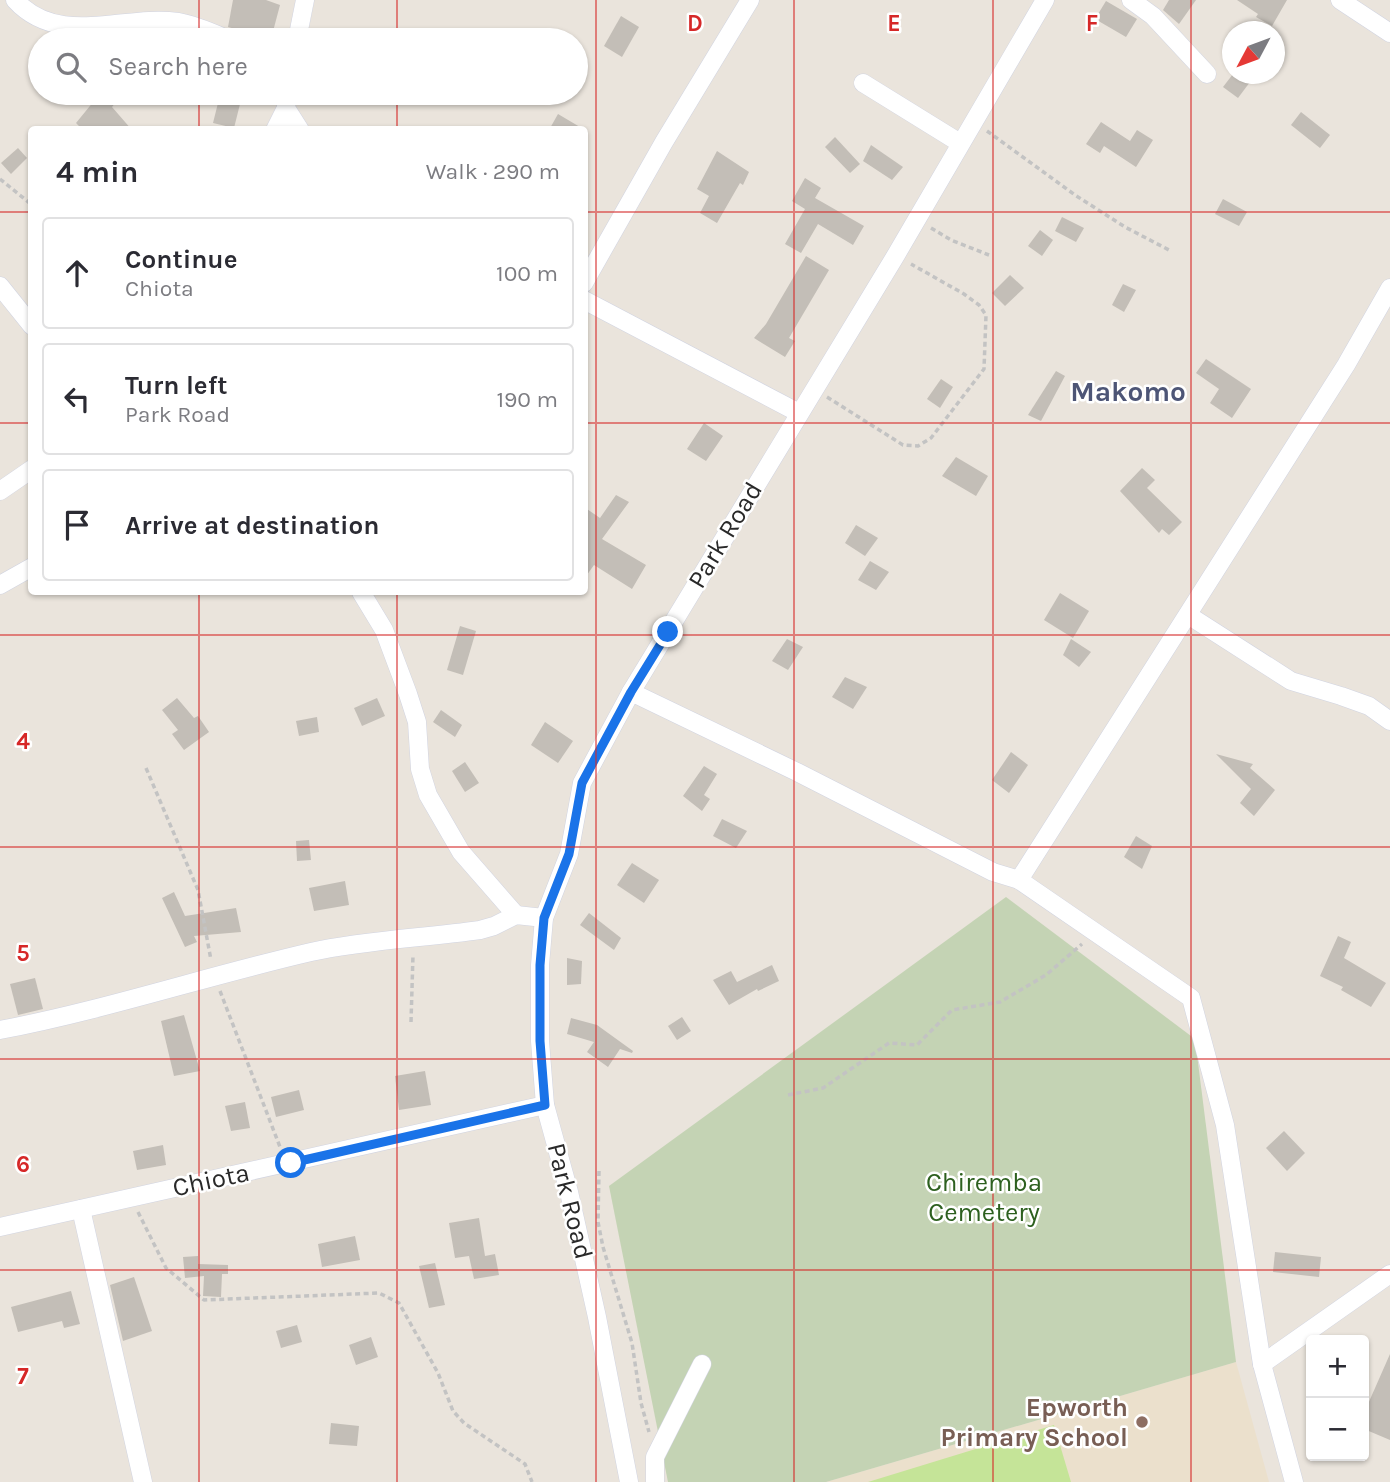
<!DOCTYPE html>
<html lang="en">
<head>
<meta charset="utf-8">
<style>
	:root { --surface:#fff; --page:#f7f7f7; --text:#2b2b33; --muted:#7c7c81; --line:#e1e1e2 }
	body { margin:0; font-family:Karla,sans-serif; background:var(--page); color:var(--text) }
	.controls { position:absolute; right:21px; bottom:21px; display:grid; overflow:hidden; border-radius:7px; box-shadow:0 2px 5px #0004 }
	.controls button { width:63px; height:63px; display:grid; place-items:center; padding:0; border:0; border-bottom:2px solid var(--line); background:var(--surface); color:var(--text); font:35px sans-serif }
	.compass { position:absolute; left:1222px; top:21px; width:63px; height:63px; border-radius:50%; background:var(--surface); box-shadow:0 2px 5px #0004; rotate:229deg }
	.stop { position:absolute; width:21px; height:21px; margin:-16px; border:5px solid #1a73e8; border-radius:50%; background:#fff }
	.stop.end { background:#1a73e8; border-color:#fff; box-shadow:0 2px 7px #0008 }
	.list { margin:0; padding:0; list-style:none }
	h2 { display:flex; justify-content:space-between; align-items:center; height:91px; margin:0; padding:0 28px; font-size:30px }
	h2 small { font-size:23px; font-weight:400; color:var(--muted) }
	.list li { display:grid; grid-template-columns:46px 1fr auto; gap:21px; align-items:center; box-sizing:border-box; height:112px; margin:0 14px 14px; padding:0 14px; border:2px solid var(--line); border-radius:7px }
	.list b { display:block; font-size:26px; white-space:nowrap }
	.list p { margin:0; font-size:23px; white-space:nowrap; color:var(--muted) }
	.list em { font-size:23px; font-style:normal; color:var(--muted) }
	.icon { flex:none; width:38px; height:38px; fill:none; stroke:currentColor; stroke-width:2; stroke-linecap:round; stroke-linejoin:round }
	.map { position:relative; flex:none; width:1390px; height:1482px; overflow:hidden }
	.search { position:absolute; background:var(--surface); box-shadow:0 2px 5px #0004; left:28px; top:28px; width:560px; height:77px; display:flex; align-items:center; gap:18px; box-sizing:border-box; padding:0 24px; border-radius:38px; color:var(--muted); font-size:26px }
	.panel { position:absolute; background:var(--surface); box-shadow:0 2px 5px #0004; left:28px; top:126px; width:560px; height:469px; border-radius:7px }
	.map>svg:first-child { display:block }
</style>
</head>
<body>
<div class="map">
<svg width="1390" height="1482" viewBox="0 0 1390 1482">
	<rect width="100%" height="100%" fill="#eae4dc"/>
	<!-- education -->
	<path fill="#ebe0cc" d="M1236 1362 1269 1482H826Z"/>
	<!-- cemetery -->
	<path fill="#c4d3b4" d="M1006 897 1195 1039 1236 1362 826 1482H668L609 1186Z"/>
	<!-- pitch -->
	<path fill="#c5e498" d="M1054 1425 1071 1482H868Z"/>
	<!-- building -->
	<g fill="#c3beb7">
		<path d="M233 0H266L280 5 271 39 228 27Z"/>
		<path d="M1169 0H1196L1179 24 1163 10Z"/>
		<path d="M1237 0H1287L1272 26 1256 17 1258 14Z"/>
		<path d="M1106 1 1137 19 1126 37 1095 19Z"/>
		<path d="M621 16 639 27 622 57 604 46Z"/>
		<path d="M1233 74H1256L1238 98 1223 87Z"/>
		<path d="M83 93H123L112 107 132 130H83L76 123 94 101Z"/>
		<path d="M220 95 241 100 234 128 213 123Z"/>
		<path d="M1301 112 1330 135 1320 148 1291 125Z"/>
		<path d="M558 114 585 130H549Z"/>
		<path d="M1101 122 1130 141 1137 130 1153 140 1136 167 1104 146 1100 153 1086 144Z"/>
		<path d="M835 137 860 164 850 173 825 147Z"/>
		<path d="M871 145 903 167 892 180 863 161Z"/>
		<path d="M18 148 27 158 11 174 1 163Z"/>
		<path d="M717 151 749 172 743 185 740 183 717 223 700 213 709 196 697 189Z"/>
		<path d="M805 178 821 188 815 198 864 226 853 245 818 224 801 253 785 244 805 209 792 201Z"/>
		<path d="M1223 199 1247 212 1239 226 1215 214Z"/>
		<path d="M1062 217 1084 228 1076 242 1055 231Z"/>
		<path d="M1040 230 1053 240 1042 256 1028 246Z"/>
		<path d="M806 256 829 270 789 338 795 341 785 357 754 338 766 324Z"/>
		<path d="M1010 275 1024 288 1005 306 992 293Z"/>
		<path d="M1123 284 1136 290 1124 312 1112 305Z"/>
		<path d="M1206 359 1251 389 1232 418 1210 403 1219 389 1196 373Z"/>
		<path d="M1056 371 1065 376 1041 421 1028 415Z"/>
		<path d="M941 379 953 387 940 408 927 399Z"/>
		<path d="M704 423 723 436 706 461 687 449Z"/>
		<path d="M956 457 988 476 976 496 942 476Z"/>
		<path d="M1142 468 1155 480 1147 488 1182 522 1169 535 1162 529 1159 533 1120 491Z"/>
		<path d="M616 495 629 502 602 539 646 565 632 589 594 565 584 579V507L600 518Z"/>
		<path d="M856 525 878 538 865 556 845 543Z"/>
		<path d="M870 561 889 572 876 590 858 580Z"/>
		<path d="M1060 593 1089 611 1073 638 1044 620Z"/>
		<path d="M460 626 476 631 463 675 447 670Z"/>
		<path d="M787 639 803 647 788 670 772 661Z"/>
		<path d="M1071 639 1091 652 1079 667 1063 655Z"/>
		<path d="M845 677 867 687 853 709 832 697Z"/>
		<path d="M177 698 194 718 198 716 209 732 184 750 172 734 178 730 162 710Z"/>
		<path d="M377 698 385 716 362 726 354 708Z"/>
		<path d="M441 710 462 725 455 737 433 722Z"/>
		<path d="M317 717 319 732 299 736 296 721Z"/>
		<path d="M545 722 573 741 558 763 531 745Z"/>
		<path d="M1011 752 1028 765 1009 793 992 780Z"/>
		<path d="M1216 754 1253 764 1250 768 1275 790 1254 816 1240 803 1251 789Z"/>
		<path d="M465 762 479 783 465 792 452 771Z"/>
		<path d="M704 766 717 774 704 795 710 799 702 811 683 796Z"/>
		<path d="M722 819 747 831 736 848 713 836Z"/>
		<path d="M1136 836 1152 846 1142 869 1124 857Z"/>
		<path d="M309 840 311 860 297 861 296 841Z"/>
		<path d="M632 863 659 880 644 903 617 885Z"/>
		<path d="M345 881 349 905 314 911 309 888Z"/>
		<path d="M174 892 185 916 236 908 241 932 194 936 197 942 185 947 162 898Z"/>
		<path d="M589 913 621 938 614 950 580 925Z"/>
		<path d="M1338 936 1351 942 1344 958 1386 983 1371 1007 1341 990 1343 987 1320 976Z"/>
		<path d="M567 958 582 961 581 984 567 985Z"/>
		<path d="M772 965 779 981 758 991 757 989 729 1005 713 980 731 971 737 982Z"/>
		<path d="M35 978 43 1009 18 1015 10 984Z"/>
		<path d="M184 1015 200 1071 174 1076 161 1021Z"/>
		<path d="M682 1017 691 1031 677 1040 668 1026Z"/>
		<path d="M571 1018 597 1025 633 1051 632 1053 620 1049 608 1067 587 1052 594 1042 567 1034Z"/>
		<path d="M425 1071 431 1105 399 1110 395 1076Z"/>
		<path d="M299 1090 304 1110 276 1117 271 1097Z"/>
		<path d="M245 1102 250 1128 231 1131 225 1106Z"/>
		<path d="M1284 1131 1305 1153 1287 1171 1266 1148Z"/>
		<path d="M163 1145 166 1165 137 1170 133 1151Z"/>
		<path d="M479 1218 485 1256 495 1254 499 1275 474 1279 469 1256 455 1258 449 1223Z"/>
		<path d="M355 1236 360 1260 322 1267 318 1244Z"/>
		<path d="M1275 1252 1321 1257 1319 1277 1273 1272Z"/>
		<path d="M198 1256V1264L228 1265V1274H222L221 1297 203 1296 204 1276 185 1278 183 1257Z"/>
		<path d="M435 1263 445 1305 429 1308 419 1266Z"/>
		<path d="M134 1277 152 1331 123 1341 110 1285Z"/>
		<path d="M71 1291 80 1324 64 1328 62 1321 18 1332 11 1307Z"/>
		<path d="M297 1325 302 1342 281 1348 276 1331Z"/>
		<path d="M371 1337 378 1357 356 1365 349 1345Z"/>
		<path d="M1390 1354V1440L1364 1429V1402L1368 1404Z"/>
		<path d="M331 1423 359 1426 357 1446 329 1444Z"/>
	</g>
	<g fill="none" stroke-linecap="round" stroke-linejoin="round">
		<defs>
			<g id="minor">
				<path d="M15 0C59 48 123 14 178 22 196 25 213 33 229 40"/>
				<path d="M1131 0 1153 16 1207 74"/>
				<path d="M1340 0 1390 33"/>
				<path d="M297 40 305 0"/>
				<path d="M863 83 960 143"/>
				<path d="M288 93 286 108 300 130"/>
				<path d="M275 130 286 108"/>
				<path d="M584 283 664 142 750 0"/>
				<path d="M0 286 32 326"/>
				<path d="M584 300 799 413"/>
				<path d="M0 491 32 469"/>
				<path d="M0 585 32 567"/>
				<path d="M361 592 384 630 408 694 417 722 420 769 428 795 461 852 516 915"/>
				<path d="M1188 615 1291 681 1341 696 1369 706 1390 721"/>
				<path d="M631 692 797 772 993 872 1019 880 1191 998 1225 1125 1262 1364 1294 1482"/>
				<path d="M1019 880 1346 365 1390 288"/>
				<path d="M0 1030C105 1010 207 976 311 952 366 940 424 938 480 930L494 926 516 915 544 918"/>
				<path d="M81 1209 143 1482"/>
				<path d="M0 1227 545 1105"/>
				<path d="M1262 1364 1390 1274"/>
				<path d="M629 1482 597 1317 569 1192 545 1105 540 1041V965L544 918 569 854 582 783 631 692 896 255 1045 0"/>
				<path d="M655 1482V1457L702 1364"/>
			</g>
		</defs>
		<!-- minor casing -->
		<use href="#minor" stroke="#d1d4e1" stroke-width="19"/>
		<!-- path -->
		<g stroke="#c3c3c3" stroke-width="3.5" stroke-dasharray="5 3.5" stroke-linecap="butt">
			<path d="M987 131 1075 195 1125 227 1169 250"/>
			<path d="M0 179 32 205"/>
			<path d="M931 228 951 240 989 255"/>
			<path d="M827 397 903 445 918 446 931 438 984 369 986 315 979 305 964 294 911 264"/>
			<path d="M146 768 198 890 211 960"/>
			<path d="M220 991 280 1147"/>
			<path d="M411 1022 413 955"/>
			<path d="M788 1095 823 1088 889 1043 917 1045 952 1010 1000 1002 1046 975 1082 944"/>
			<path d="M599 1171 598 1222 603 1247 632 1343 641 1403 649 1432"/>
			<path d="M138 1212 166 1268 204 1300 379 1293 399 1303 438 1373 453 1411 464 1423 525 1464 532 1482"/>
		</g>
		<!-- minor -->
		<use href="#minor" stroke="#fff" stroke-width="18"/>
	</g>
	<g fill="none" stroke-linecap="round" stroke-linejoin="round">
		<!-- route -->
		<path stroke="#1a73e8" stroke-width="9" d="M291 1163 545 1105 540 1041V965L544 918 569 854 582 783 631 692 668 632"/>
	</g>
	<!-- grid -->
	<path fill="none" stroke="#d62828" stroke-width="2" stroke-opacity="0.55" d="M199 0V40M397 0V40M596 0V1482M794 0V1482M993 0V1482M1191 0V1482M199 93V130M397 93V130M0 212H32M584 212H1390M0 423H32M584 423H1390M199 592V1482M397 592V1482M0 635H1390M0 847H1390M0 1059H1390M0 1270H1390"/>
	<!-- markers -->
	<circle fill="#8d6e63" stroke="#fff" stroke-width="2.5" cx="1142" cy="1422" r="7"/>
	<g text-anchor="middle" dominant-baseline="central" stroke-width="5" stroke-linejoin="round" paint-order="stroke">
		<!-- street labels -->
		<g font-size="26" fill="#292929" stroke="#fff">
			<text transform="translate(725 535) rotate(-59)">Park Road</text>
			<text transform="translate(211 1180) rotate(-12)">Chiota</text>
			<text transform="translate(570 1201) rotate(76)">Park Road</text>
		</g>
		<!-- park labels -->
		<g font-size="26" fill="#2d601f" stroke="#fff">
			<text x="984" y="1182">Chiremba<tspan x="984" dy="30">Cemetery</tspan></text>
		</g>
		<!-- education labels -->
		<g font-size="26" font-weight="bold" fill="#785e54" stroke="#fff" text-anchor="end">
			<text x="1128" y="1407">Epworth<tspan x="1128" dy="30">Primary School</tspan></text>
		</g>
		<!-- neighbourhood labels -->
		<g font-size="28" font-weight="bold" fill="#4d5576" stroke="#fff">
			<text x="1128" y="391">Makomo</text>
		</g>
	</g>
	<g font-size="23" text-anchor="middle" font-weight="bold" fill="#d62828" stroke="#fff" stroke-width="5" stroke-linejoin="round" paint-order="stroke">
		<text x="695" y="31">D</text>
		<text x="894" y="31">E</text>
		<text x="1092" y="31">F</text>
		<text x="23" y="749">4</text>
		<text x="23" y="961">5</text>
		<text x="23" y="1172">6</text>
		<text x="23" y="1384">7</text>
	</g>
</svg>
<div class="controls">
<button>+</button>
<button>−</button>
</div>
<svg class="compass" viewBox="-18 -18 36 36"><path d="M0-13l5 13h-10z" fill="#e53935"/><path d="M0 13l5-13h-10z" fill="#7c7c81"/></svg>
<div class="stop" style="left:291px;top:1163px"></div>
<div class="stop end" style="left:668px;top:632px"></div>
<div class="search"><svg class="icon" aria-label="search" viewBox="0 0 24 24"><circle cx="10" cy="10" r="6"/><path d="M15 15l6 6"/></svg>Search here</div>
<section class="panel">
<h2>4 min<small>Walk · 290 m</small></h2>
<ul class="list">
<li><svg class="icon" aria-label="ahead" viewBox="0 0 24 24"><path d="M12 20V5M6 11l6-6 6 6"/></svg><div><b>Continue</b><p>Chiota</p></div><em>100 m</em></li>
<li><svg class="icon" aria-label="left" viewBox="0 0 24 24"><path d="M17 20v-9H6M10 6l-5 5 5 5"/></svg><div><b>Turn left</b><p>Park Road</p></div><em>190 m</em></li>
<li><svg class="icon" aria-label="arrive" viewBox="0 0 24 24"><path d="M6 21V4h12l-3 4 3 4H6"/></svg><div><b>Arrive at destination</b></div></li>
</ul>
</section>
</div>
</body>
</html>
